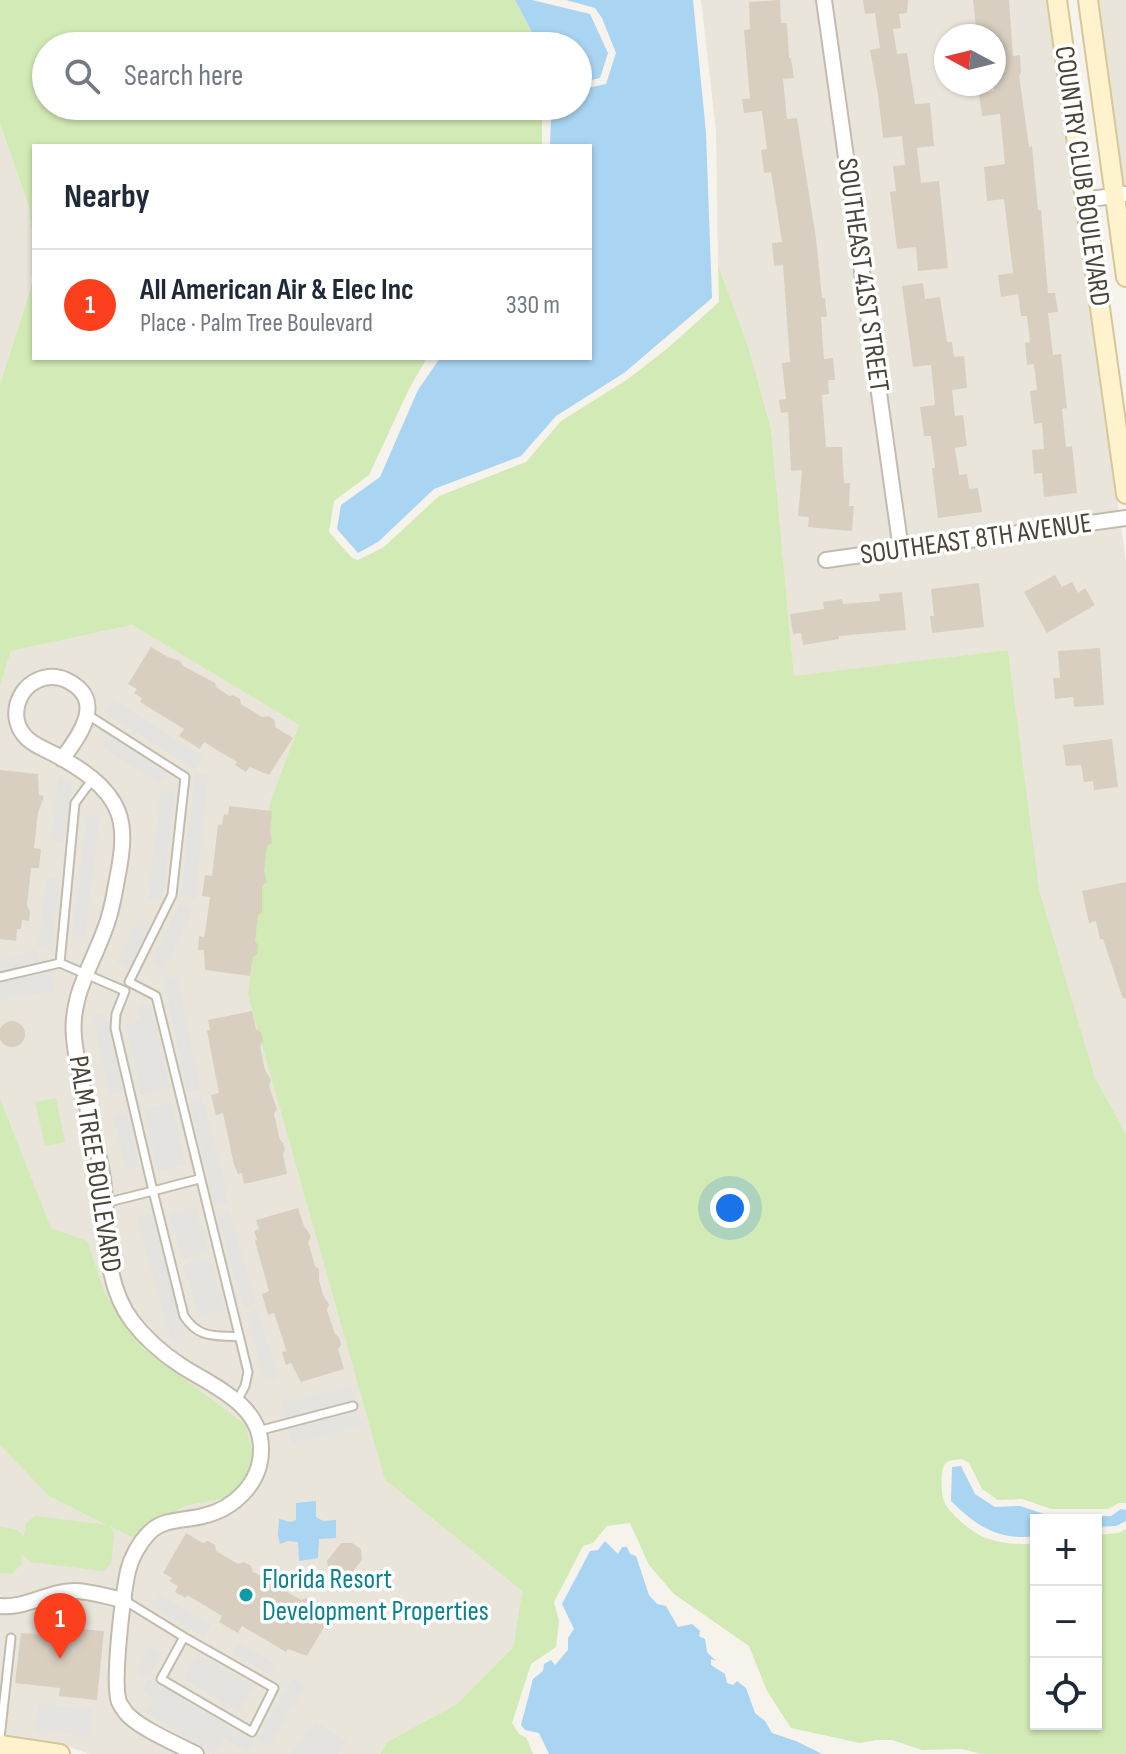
<!DOCTYPE html>
<html lang="en">
<head>
<meta charset="utf-8">
<style>
	:root { --surface:#fff; --page:#f2f2f3; --text:#1f2937; --muted:#747a83; --line:#e0e1e3; --accent:#fc3f1d }
	body { margin:0; font-family:"Sofia Sans Condensed",sans-serif; background:var(--page); color:var(--text) }
	.controls { position:absolute; right:24px; bottom:24px; display:grid; overflow:hidden; border-radius:0px; box-shadow:0 2px 6px #0004 }
	.controls button { width:72px; height:72px; display:grid; place-items:center; padding:0; border:0; border-bottom:2px solid var(--line); background:var(--surface); color:var(--text); font:40px sans-serif }
	.compass { position:absolute; left:934px; top:24px; width:72px; height:72px; border-radius:50%; background:var(--surface); box-shadow:0 2px 6px #0004; rotate:277deg }
	.you { position:absolute; left:730px; top:1208px; width:28px; height:28px; margin:-20px; border:6px solid #fff; border-radius:50%; background:#1a73e8; box-shadow:0 0 0 12px #1a73e833 }
	.badge { display:grid; place-items:center; width:52px; height:52px; border-radius:50%; background:var(--accent); color:#fff; font-size:26px; font-weight:700 }
	.pin { position:absolute; translate:-50% -66px; filter:drop-shadow(0 2px 4px #0008) }
	.pin::after { content:''; position:absolute; top:42px; width:28px; height:24px; background:inherit; clip-path:polygon(0 0,100% 0,50% 100%) }
	.list { margin:0; padding:0; list-style:none }
	h2 { display:flex; justify-content:space-between; align-items:center; height:104px; margin:0; padding:0 32px; font-size:34px }
	h2 small { font-size:26px; font-weight:400; color:var(--muted) }
	.list li { display:grid; grid-template-columns:52px 1fr auto; gap:24px; align-items:center; box-sizing:border-box; height:112px; padding:0 32px; border-top:2px solid var(--line) }
	.list b { display:block; font-size:30px; white-space:nowrap }
	.list p { margin:0; font-size:26px; white-space:nowrap; color:var(--muted) }
	.list em { font-size:26px; font-style:normal; color:var(--muted) }
	.icon { flex:none; width:44px; height:44px; fill:none; stroke:currentColor; stroke-width:2; stroke-linecap:round; stroke-linejoin:round }
	.map { position:relative; flex:none; width:1126px; height:1754px; overflow:hidden }
	.search { position:absolute; background:var(--surface); box-shadow:0 2px 6px #0004; left:32px; top:32px; width:560px; height:88px; display:flex; align-items:center; gap:20px; box-sizing:border-box; padding:0 28px; border-radius:44px; color:var(--muted); font-size:30px }
	.panel { position:absolute; background:var(--surface); box-shadow:0 2px 6px #0004; left:32px; top:144px; width:560px; height:216px; border-radius:0px }
	.map>svg:first-child { display:block }
</style>
</head>
<body>
<div class="map">
<svg width="1126" height="1754" viewBox="0 0 1126 1754">
	<rect width="100%" height="100%" fill="#f6f3ec"/>
	<!-- residential -->
	<g fill="#eae5da" fill-rule="evenodd">
		<path d="M701 0H1048L1126 562V1134L1095 1079 1038 890 1008 650 794 677 771 429 749 349 718 265 716 131ZM946 36H994V84H946Z"/>
		<path d="M1097 0H1126V209Z"/>
		<path d="M0 123 29 207 34 255 30 291 0 384Z"/>
		<path d="M132 625 299 725 270 802 385 1480 522 1591 513 1647 457 1704 387 1742 380 1754H89L67 1746 0 1736V1445L50 1496 134 1537 184 1506 233 1497 245 1424 144 1349 105 1293 87 1242 51 1229 0 1098V686L11 651Z"/>
	</g>
	<!-- green -->
	<g fill="#d2eab5">
		<path d="M0 0H515L532 32 534 46H46V106H542V146H34V255L29 207 0 123Z"/>
		<path d="M718 265 749 349 771 429 794 676 1008 650 1039 890 1095 1078 1126 1134V1503H1119L1108 1509H1051L1022 1499 998 1500 982 1489 969 1463 962 1459C957 1460 948 1459 945 1464 940 1471 941 1493 944 1501 948 1513 974 1534 986 1538 1002 1544 1020 1545 1036 1543V1724H1096V1535L1119 1533 1126 1529V1754H981L962 1749 922 1750 892 1740H876L860 1743 791 1728 767 1691 749 1646 674 1594 649 1565 630 1523 607 1526 593 1543 583 1546 554 1602 559 1621 556 1647 531 1664 512 1723 519 1734 526 1737 533 1754H380L387 1742 457 1704 513 1647 522 1591 385 1480 248 995 270 802 299 725 132 625 11 651 0 686V384L30 291 34 271V358H427L410 387 369 475 334 501 329 532 352 558 358 560 384 547 439 496 526 462 561 421 628 379 669 347 719 302Z"/>
		<path d="M0 1098 51 1228 87 1241 105 1293 144 1349 245 1424 255 1462 233 1497 184 1506 134 1538 110 1526 114 1534 111 1564 103 1571 31 1562 22 1554 21 1565 11 1574 0 1573V1527L16 1529 24 1536 26 1523 35 1516 107 1525 49 1496 0 1445Z"/>
		<path d="M56 1098 65 1142 45 1146 35 1102Z"/>
	</g>
	<!-- parking -->
	<g fill="#e5e3e0">
		<path d="M113 699 203 757 195 770 104 712Z"/>
		<path d="M110 735 168 773 160 784 102 747Z"/>
		<path d="M195 772 208 774 195 900 181 898Z"/>
		<path d="M58 778 72 780 64 843 51 842Z"/>
		<path d="M161 788 175 790 162 901 148 899Z"/>
		<path d="M87 814 100 816 85 938 72 936Z"/>
		<path d="M46 878 60 879 51 949 38 947Z"/>
		<path d="M180 904 192 910 164 971 152 964Z"/>
		<path d="M139 918 151 924 129 968 117 962Z"/>
		<path d="M36 951 38 962 48 960 54 991 0 1001V958Z"/>
		<path d="M177 976 200 1089 187 1092 164 979Z"/>
		<path d="M150 1003 170 1090 142 1096 125 1022 140 1019 138 1006Z"/>
		<path d="M106 1013 123 1093 110 1095 93 1016Z"/>
		<path d="M202 1096 229 1203 215 1206 189 1099Z"/>
		<path d="M171 1103 185 1165 158 1171 144 1109Z"/>
		<path d="M127 1112 139 1166 126 1169 113 1115Z"/>
		<path d="M195 1206 209 1252 183 1260 169 1214Z"/>
		<path d="M229 1211 256 1304 244 1307 217 1215Z"/>
		<path d="M151 1214 186 1338 172 1342 137 1218Z"/>
		<path d="M210 1257 226 1311 200 1319 183 1265Z"/>
		<path d="M258 1310 278 1378 265 1381 246 1314Z"/>
		<path d="M351 1384 362 1427 292 1445 281 1402Z"/>
		<path d="M160 1595 211 1625 204 1637 153 1607Z"/>
		<path d="M239 1643 276 1664 270 1675 233 1654Z"/>
		<path d="M151 1647 163 1653 150 1679 254 1742 248 1752 224 1738 214 1754 146 1712 154 1698 142 1690 149 1678 137 1672Z"/>
		<path d="M198 1654 254 1686 239 1711 184 1679Z"/>
		<path d="M293 1678 305 1685 269 1746 257 1739Z"/>
		<path d="M38 1703 92 1709 89 1737 35 1730Z"/>
		<path d="M315 1721 347 1743 339 1754H291Z"/>
	</g>
	<!-- water -->
	<g fill="#a9d4f2">
		<path d="M515 0H532L590 14 608 53 600 78 578 83V46H534L532 32Z"/>
		<path d="M566 0H693L706 133 712 298 624 373 556 416 521 456 434 489 378 542 358 553 337 529 341 505 380 477 418 390 440 358H590V146H550L551 119 565 106H578V94L583 89 606 84 616 53 602 18 595 8Z"/>
		<path d="M961 1466 975 1494 995 1507 1020 1506 1050 1516H1111L1121 1509 1126 1510V1521L1116 1526 1096 1527V1520H1036V1536C999 1541 976 1526 951 1501L952 1467Z"/>
		<path d="M316 1501V1517L323 1521 336 1520V1538L319 1539 318 1558 299 1561 298 1542 288 1541 280 1544 278 1535 279 1519 291 1522 296 1520V1503Z"/>
		<path d="M605 1541 618 1554 622 1547H627L630 1554 636 1556 649 1595 657 1604 666 1606 678 1627 692 1624 700 1631 699 1636 705 1639 707 1652 716 1661 711 1659V1665L725 1674 727 1683 733 1685 737 1681 746 1688 755 1713 765 1721 772 1733 796 1741 822 1754H549L539 1733 525 1730 521 1725 533 1679 543 1671 544 1664 551 1660 555 1665 568 1650V1638L574 1629 562 1604 590 1551 598 1550Z"/>
	</g>
	<!-- building -->
	<g fill="#d8cfc1">
		<path d="M780 0 781 23H787L789 58H791L794 78 783 79 787 119 797 118 816 238 822 298H825L827 317H821L824 359 833 358 835 380H828L829 394 822 395 826 447H842L844 483H850L849 506H854L852 531 808 527 809 517 798 516 802 470 791 471 788 412 781 413 779 400 786 399 782 363 790 362 783 265 774 266 772 243 782 242 771 172 764 173 761 150 767 149 762 111 744 113 742 99H750L744 30 750 29 749 2Z"/>
		<path d="M863 0H908L907 13 899 14 901 28 893 29 897 54 907 53 915 104 930 103 934 146 917 148 921 183 939 181 948 268 918 271 916 247 897 249 890 192 896 191 893 166 905 165 902 136 883 138 878 94 870 50 880 48 875 13 865 14Z"/>
		<path d="M973 0H1009L1013 56 1020 55 1021 74 1019 75 1029 147 1032 146 1038 210H1041L1048 293H1055L1058 312 1048 313 1053 355 1061 354 1067 408 1062 409 1066 447 1072 446 1077 493 1044 497 1042 473 1034 474 1032 450 1044 449 1042 423 1034 424 1030 391 1037 390 1034 364 1027 365 1025 343 1030 342 1027 316H1021L1018 294 1001 297 998 275 1013 273 1004 199 987 201 984 167 1005 164 1000 114 982 116 979 93 994 91V36H977Z"/>
		<path d="M923 283 925 299 940 297 947 342H952L954 357 964 356 967 388 952 390 955 416 963 415 967 446 955 448 959 475 967 474 969 489 978 488 982 512 938 518 932 468H935L931 436H924L920 407 935 405 931 365 913 367 902 286Z"/>
		<path d="M1055 575 1062 587 1072 582 1078 593 1085 588 1095 605 1047 633 1024 592Z"/>
		<path d="M979 583 984 627 932 633 930 616H934L931 589Z"/>
		<path d="M902 592 906 630 839 636V639L803 645 801 633 793 634 790 614 824 609 823 602 842 599 843 604 880 601 879 594Z"/>
		<path d="M151 647 168 657 180 661 183 666 215 683 216 687 229 696 233 695 240 699 241 704 262 717 269 716 275 721V727L293 738 269 775 250 767 246 772 235 765 237 762 204 742 200 749 179 736 184 729 140 702 142 698 134 693 137 689 128 684Z"/>
		<path d="M1100 648 1104 705 1074 707 1073 697 1055 699 1053 678H1060L1058 651Z"/>
		<path d="M1112 739 1118 787 1094 790 1093 781 1084 782 1081 765 1066 766 1063 745Z"/>
		<path d="M0 770 38 774 39 795 44 796 38 813 34 848 41 849 39 868H31L27 905 30 911 29 921 22 920 21 929H17L16 941 0 939Z"/>
		<path d="M229 806 272 811 270 830 272 843 267 846 264 871 267 882 262 886V913L258 915 255 941 258 945 257 954 253 957 250 976 205 970 204 950H198L199 936 204 937 205 933 210 897 202 896 205 875 212 876 218 824 222 825 224 814 228 815Z"/>
		<path d="M1126 882V998L1123 999 1103 939H1100L1096 921 1089 923 1082 891Z"/>
		<path d="M252 1011 256 1029 261 1032 263 1040 260 1046 265 1070 271 1080 269 1086 277 1109 274 1114 280 1140 283 1143 285 1150 283 1154 287 1174 244 1184 242 1173 238 1174 234 1165 223 1113 216 1115 211 1095 219 1093 207 1031 210 1030 208 1020Z"/>
		<circle cx="12" cy="1034" r="13"/>
		<path d="M298 1208 304 1226 311 1236 308 1242 315 1266 319 1269V1280L323 1295 329 1304 327 1310 335 1334 339 1337 341 1345 338 1349 344 1369 301 1382 291 1363 286 1365 282 1352 286 1351 285 1346 274 1313 268 1315 262 1294 269 1291 255 1241 257 1240 254 1231 259 1229 256 1220Z"/>
		<path d="M186 1533 203 1543 208 1541 215 1545 216 1551 238 1564 244 1562 251 1566 253 1572 265 1578 270 1577 277 1581 278 1587 301 1600 306 1598 313 1602V1608L330 1617 307 1656 288 1649 286 1652 242 1626 238 1633 219 1622 222 1616 187 1595 186 1598 175 1592 178 1586 169 1581 172 1578 163 1573Z"/>
		<path d="M341 1543H352L361 1549 362 1560 348 1577 338 1578 329 1571 327 1561Z"/>
		<path d="M47 1618 69 1619 68 1628 104 1631 97 1700 59 1696 60 1688 15 1683 21 1633 45 1635Z"/>
	</g>
	<g fill="none" stroke-linecap="round" stroke-linejoin="round">
		<defs>
			<g id="lane">
				<path d="M88 715 185 777 172 895 129 982 156 996 248 1372 245 1386 237 1401"/>
				<path d="M92 780 75 803 60 963 125 991 116 1014 115 1028 153 1191 199 1179"/>
				<path d="M0 977 60 963"/>
				<path d="M105 1203 153 1191 184 1316C199 1339 214 1335 239 1337"/>
				<path d="M258 1431 353 1406"/>
				<path d="M124 1600 184 1637 161 1679 252 1732 274 1688 184 1637"/>
				<path d="M0 1738 11 1638"/>
			</g>
			<g id="street">
				<path d="M824 0 901 550"/>
				<path d="M1085 200 1126 194"/>
				<path d="M826 560 1126 518"/>
				<path d="M62 759C80 735 107 699 66 680 57 676 47 676 38 680 17 689 9 717 24 735 31 744 44 749 54 754 78 767 108 785 118 812 125 830 122 851 119 869 115 888 113 908 106 926 93 964 70 995 74 1037 78 1082 94 1127 102 1173 111 1223 99 1276 132 1321 145 1338 162 1353 180 1365 212 1386 262 1404 261 1450 261 1483 234 1509 203 1516 184 1521 163 1518 149 1533 139 1543 131 1558 128 1571 123 1595 112 1682 119 1702 119 1703 126 1713 127 1714 141 1729 177 1744 196 1754"/>
				<path d="M0 1606C25 1609 48 1591 74 1591 90 1591 108 1597 124 1600"/>
			</g>
			<g id="secondary">
				<path d="M1057 0 1126 494"/>
				<path d="M1088 0 1126 277"/>
				<path d="M0 1745 60 1754"/>
			</g>
		</defs>
		<!-- lane casing -->
		<use href="#lane" stroke="#c2bbae" stroke-width="11"/>
		<!-- street casing -->
		<use href="#street" stroke="#c2bbae" stroke-width="18"/>
		<!-- secondary casing -->
		<use href="#secondary" stroke="#d6c79b" stroke-width="22"/>
		<!-- lane -->
		<use href="#lane" stroke="#fff" stroke-width="7"/>
		<!-- street -->
		<use href="#street" stroke="#fff" stroke-width="14"/>
		<!-- secondary -->
		<use href="#secondary" stroke="#fff3cd" stroke-width="18"/>
	</g>
	<!-- markers -->
	<circle fill="#0f9aa8" stroke="#fff" stroke-width="3" cx="246" cy="1595" r="8"/>
	<g text-anchor="middle" dominant-baseline="central" stroke-width="7" stroke-linejoin="round" paint-order="stroke">
		<!-- street labels -->
		<g font-size="28" fill="#4b4439" stroke="#fff">
			<text transform="translate(1082 176) rotate(82)">COUNTRY CLUB BOULEVARD</text>
			<text transform="translate(863 275) rotate(82)">SOUTHEAST 41ST STREET</text>
			<text transform="translate(976 539) rotate(-8)">SOUTHEAST 8TH AVENUE</text>
			<text transform="translate(95 1164) rotate(81)">PALM TREE BOULEVARD</text>
		</g>
		<!-- culture labels -->
		<g font-size="28" fill="#0d838f" stroke="#fff" text-anchor="start">
			<text x="262" y="1579">Florida Resort<tspan x="262" dy="32">Development Properties</tspan></text>
		</g>
	</g>
</svg>
<div class="controls">
<button>+</button>
<button>−</button>
<button><svg class="icon" aria-label="locate" viewBox="0 0 24 24"><circle cx="12" cy="12" r="6"/><path d="M12 2v4M12 18v4M2 12h4M18 12h4"/></svg></button>
</div>
<svg class="compass" viewBox="-18 -18 36 36"><path d="M0-13l5 13h-10z" fill="#e53935"/><path d="M0 13l5-13h-10z" fill="#747a83"/></svg>
<div class="you"></div>
<div class="pin badge" style="left:60px;top:1659px">1</div>
<div class="search"><svg class="icon" aria-label="search" viewBox="0 0 24 24"><circle cx="10" cy="10" r="6"/><path d="M15 15l6 6"/></svg>Search here</div>
<section class="panel">
<h2>Nearby<small></small></h2>
<ul class="list">
<li><span class="badge">1</span><div><b>All American Air &amp; Elec Inc</b><p>Place · Palm Tree Boulevard</p></div><em>330 m</em></li>
</ul>
</section>
</div>
</body>
</html>
